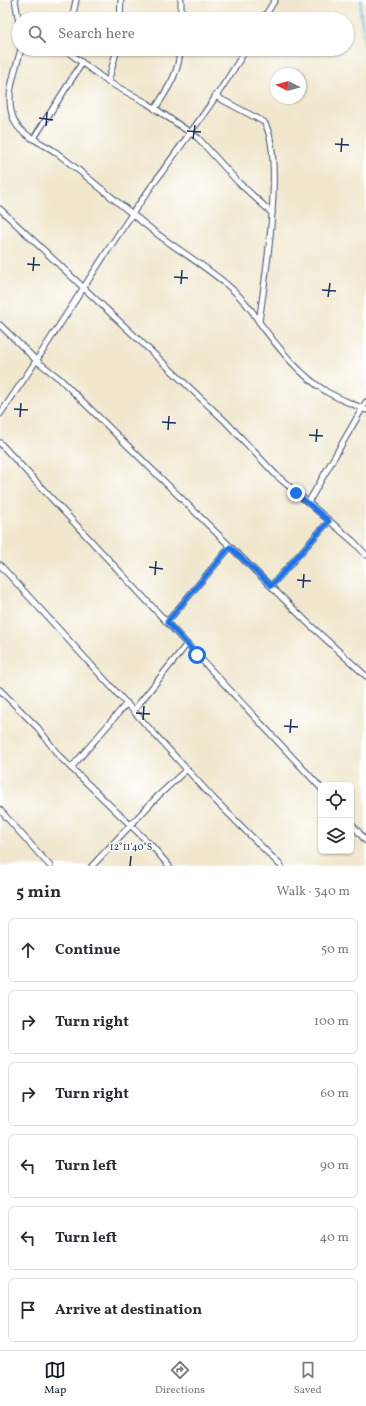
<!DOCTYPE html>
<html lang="en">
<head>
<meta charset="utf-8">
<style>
	:root { --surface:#fff; --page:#f2f2f3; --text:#2b2b33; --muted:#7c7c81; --line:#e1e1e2; --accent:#111827 }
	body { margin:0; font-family:Vollkorn,serif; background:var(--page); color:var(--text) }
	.controls { position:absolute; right:12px; bottom:12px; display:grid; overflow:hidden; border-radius:6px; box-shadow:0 1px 3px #0004 }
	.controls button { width:36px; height:36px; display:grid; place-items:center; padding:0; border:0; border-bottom:1px solid var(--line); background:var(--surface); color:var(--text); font:20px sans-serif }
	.compass { position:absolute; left:270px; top:68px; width:36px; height:36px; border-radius:50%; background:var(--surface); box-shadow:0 1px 3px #0004; rotate:275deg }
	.stop { position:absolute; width:12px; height:12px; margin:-9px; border:3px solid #1a73e8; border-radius:50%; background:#fff }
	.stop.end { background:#1a73e8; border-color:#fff; box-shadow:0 1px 4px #0008 }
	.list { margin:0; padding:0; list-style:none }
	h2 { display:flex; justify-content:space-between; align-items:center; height:52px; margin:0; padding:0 16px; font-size:17px }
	h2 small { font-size:13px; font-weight:400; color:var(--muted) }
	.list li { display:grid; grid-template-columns:26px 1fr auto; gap:12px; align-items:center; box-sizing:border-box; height:64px; margin:0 8px 8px; padding:0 8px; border:1px solid var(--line); border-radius:6px }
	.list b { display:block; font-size:15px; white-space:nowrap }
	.list em { font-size:13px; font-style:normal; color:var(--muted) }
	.icon { flex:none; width:22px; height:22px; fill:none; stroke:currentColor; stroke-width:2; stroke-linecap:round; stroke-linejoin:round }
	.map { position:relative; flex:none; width:366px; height:866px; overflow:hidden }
	.search { position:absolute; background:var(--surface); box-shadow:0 1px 3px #0004; left:12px; right:12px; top:12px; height:44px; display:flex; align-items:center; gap:10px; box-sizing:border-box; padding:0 14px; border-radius:22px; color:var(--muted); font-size:15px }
	.sheet { height:484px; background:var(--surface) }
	nav { display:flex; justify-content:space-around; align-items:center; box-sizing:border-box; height:56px; border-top:1px solid var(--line); background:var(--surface); font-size:11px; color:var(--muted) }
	nav a { display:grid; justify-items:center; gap:2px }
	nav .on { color:var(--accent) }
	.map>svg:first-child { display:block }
</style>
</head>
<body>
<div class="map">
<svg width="366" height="866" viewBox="0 0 366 866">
	<rect width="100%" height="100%" fill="#fff"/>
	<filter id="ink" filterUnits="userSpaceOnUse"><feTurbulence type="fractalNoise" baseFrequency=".025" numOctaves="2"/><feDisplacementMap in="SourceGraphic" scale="8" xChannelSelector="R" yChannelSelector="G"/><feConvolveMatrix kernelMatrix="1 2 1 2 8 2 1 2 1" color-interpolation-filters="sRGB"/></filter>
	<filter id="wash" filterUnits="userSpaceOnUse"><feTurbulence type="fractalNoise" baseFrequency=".012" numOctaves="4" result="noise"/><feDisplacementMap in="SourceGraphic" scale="16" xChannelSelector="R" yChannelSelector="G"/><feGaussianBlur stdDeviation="0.9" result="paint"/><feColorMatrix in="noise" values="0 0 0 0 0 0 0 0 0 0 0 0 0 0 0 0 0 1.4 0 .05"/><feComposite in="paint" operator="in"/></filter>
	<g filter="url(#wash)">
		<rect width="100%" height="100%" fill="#f0e7cd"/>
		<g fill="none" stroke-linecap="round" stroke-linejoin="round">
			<!-- stream -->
			<path stroke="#6ab8e5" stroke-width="2" d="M361 0 360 11 366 50"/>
		</g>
	</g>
	<g filter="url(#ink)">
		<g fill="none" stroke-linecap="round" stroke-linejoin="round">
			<defs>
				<g id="minor">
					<path d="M15 0 19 23"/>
					<path d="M181 0V19"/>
					<path d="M72 19 76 0"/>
					<path d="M120 19 121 0"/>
					<path d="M263 19 275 0"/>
					<path d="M21 49C15 72 4 97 14 120 20 136 44 143 57 153 90 179 123 207 156 233 191 260 237 283 259 322 265 281 285 154 264 122L215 96"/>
					<path d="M64 49 108 82 147 103 198 138 238 182 272 213"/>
					<path d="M108 82 117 49"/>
					<path d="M155 109C168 88 179 74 180 49"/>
					<path d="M34 138 82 63"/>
					<path d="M0 209 225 421 276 475 354 542 366 555"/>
					<path d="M259 322C278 347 299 375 327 392 339 399 353 404 366 410"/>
					<path d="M0 325 37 361 60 379 309 624 366 676"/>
					<path d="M0 414C46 349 87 280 132 214 170 159 212 107 246 49"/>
					<path d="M0 443 321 788"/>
					<path d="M308 503 366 402"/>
					<path d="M0 565 213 798 281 866"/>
					<path d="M271 586 329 521"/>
					<path d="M167 622 230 547"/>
					<path d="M0 690 38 728 59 756 152 846 169 866"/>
					<path d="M134 710 187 644"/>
					<path d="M71 768 127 703"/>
					<path d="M0 810 50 866"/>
					<path d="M351 823 366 841"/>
					<path d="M92 866 158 796 187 769"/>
				</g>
			</defs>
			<!-- minor casing -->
			<use href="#minor" stroke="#3b4b6f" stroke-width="7"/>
			<!-- minor -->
			<use href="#minor" stroke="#fff" stroke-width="5"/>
		</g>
	</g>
	<g fill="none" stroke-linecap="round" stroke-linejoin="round" filter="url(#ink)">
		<!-- route -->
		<path stroke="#1a73e8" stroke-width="5" d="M197 655 167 622 230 547 271 586 329 521 296 493"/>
	</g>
	<!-- ticks -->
	<path fill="none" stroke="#1b2f5e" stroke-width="1.5" d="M39 118 53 120M46 126 47 112M187 131 201 132M193 139 195 125M335 144 349 145M341 152 342 138M27 264 40 265M33 271 34 257M174 277 188 278M181 284 182 270M322 290 336 291M328 297 330 283M14 409 28 410M20 417 21 403M162 422 176 423M168 430 169 416M309 435 323 436M316 442 317 429M149 567 163 569M155 575 156 561M297 580 311 581M303 588 304 574M136 713 150 714M143 720 144 706M284 726 298 727M290 733 291 719M130 866 131 856"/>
	<g font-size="10" text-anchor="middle" fill="#1b2f5e" stroke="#fff" stroke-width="3" stroke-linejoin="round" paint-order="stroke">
		<text x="131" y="850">12°11'40"S</text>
	</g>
</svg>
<div class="controls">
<button><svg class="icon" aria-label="locate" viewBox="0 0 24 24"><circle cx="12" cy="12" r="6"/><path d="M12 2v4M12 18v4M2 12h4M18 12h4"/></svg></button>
<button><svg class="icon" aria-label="layers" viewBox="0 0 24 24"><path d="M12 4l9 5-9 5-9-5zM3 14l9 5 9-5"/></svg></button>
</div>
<svg class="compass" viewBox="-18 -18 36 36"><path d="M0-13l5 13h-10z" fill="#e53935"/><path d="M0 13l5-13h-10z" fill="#7c7c81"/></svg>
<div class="stop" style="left:197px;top:655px"></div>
<div class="stop end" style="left:296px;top:493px"></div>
<div class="search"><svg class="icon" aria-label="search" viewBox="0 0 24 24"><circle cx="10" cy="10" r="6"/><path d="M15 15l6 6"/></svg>Search here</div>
</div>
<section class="sheet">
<h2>5 min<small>Walk · 340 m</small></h2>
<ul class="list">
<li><svg class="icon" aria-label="ahead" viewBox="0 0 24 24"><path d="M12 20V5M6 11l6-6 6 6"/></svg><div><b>Continue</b></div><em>50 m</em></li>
<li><svg class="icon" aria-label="right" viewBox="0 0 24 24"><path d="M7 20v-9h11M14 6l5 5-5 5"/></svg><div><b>Turn right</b></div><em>100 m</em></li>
<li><svg class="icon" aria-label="right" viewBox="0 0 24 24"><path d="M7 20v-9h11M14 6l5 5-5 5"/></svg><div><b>Turn right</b></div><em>60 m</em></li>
<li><svg class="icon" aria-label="left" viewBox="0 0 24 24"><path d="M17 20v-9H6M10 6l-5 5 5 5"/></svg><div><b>Turn left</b></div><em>90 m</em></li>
<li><svg class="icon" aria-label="left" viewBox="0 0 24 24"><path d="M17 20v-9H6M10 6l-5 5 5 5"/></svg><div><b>Turn left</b></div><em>40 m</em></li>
<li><svg class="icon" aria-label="arrive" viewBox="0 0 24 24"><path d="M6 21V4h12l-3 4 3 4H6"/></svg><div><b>Arrive at destination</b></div></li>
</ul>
</section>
<nav>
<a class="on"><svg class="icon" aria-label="map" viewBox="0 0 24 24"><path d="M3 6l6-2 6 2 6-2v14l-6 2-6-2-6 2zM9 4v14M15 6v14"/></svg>Map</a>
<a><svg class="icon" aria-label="directions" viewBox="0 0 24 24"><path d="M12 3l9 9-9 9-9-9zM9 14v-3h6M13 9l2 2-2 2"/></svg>Directions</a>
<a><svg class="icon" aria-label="saved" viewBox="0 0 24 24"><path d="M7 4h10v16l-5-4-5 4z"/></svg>Saved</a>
</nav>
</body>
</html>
